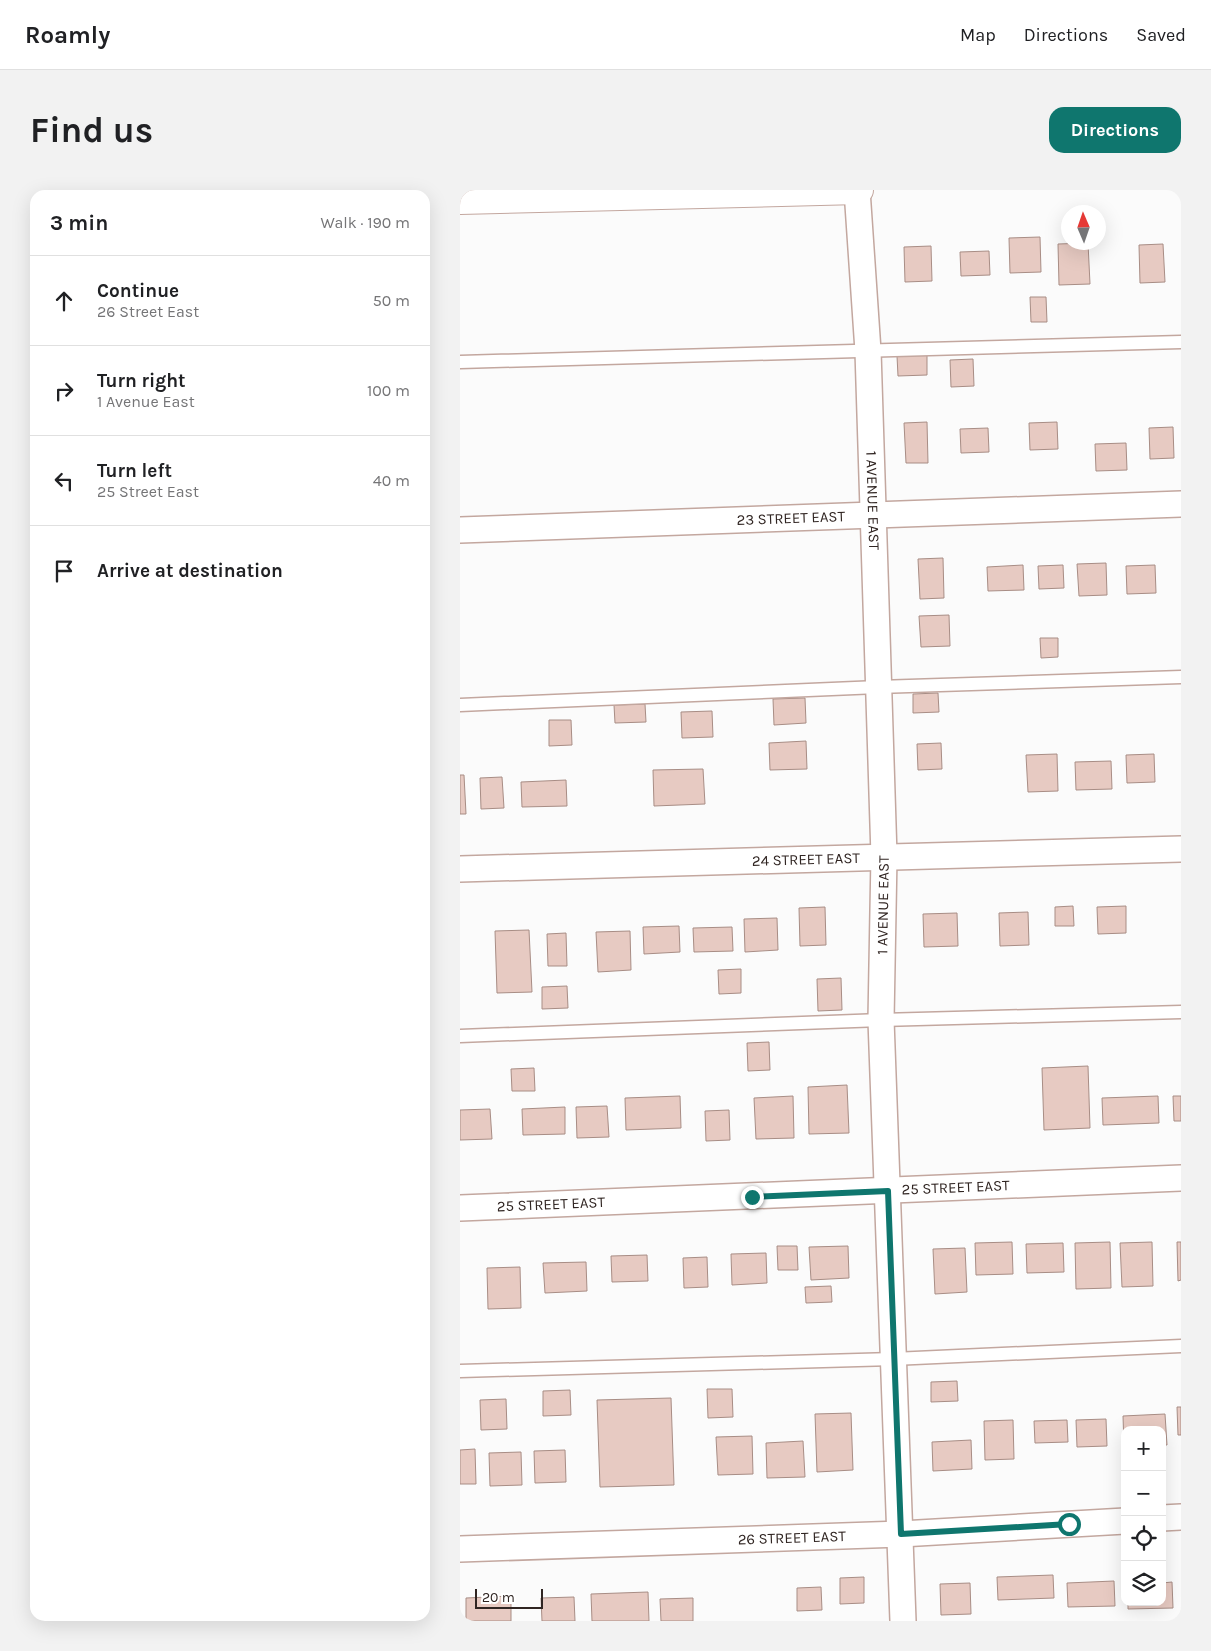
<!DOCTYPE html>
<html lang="en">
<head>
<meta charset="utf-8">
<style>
	:root { --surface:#fff; --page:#f2f2f2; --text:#202124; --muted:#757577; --line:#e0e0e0; --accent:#0f766e }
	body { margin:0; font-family:Karla,sans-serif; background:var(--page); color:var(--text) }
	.controls { position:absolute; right:15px; bottom:15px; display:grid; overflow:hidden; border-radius:10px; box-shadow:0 5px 20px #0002 }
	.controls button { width:45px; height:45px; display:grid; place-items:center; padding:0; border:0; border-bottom:1px solid var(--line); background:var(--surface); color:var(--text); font:25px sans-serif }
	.compass { position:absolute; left:601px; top:15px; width:45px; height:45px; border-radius:50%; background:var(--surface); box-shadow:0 5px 20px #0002; rotate:358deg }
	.scale { position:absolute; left:15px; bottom:12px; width:68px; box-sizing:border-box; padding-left:5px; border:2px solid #302522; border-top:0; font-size:14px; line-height:18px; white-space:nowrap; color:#302522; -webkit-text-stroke:4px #fff; paint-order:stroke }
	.stop { position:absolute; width:15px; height:15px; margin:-11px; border:4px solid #0f766e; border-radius:50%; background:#fff }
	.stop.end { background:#0f766e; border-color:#fff; box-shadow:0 1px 5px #0008 }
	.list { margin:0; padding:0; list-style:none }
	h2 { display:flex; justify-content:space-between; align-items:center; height:65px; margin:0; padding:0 20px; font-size:21px }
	h2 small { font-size:16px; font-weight:400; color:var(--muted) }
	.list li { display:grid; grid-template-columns:32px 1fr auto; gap:15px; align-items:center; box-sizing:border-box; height:90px; padding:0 20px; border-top:1px solid var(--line) }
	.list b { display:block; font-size:19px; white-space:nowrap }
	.list p { margin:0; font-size:16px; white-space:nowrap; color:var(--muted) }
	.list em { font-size:16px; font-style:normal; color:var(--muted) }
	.icon { flex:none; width:28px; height:28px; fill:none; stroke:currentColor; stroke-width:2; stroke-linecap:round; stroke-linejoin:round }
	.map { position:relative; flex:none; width:721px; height:1431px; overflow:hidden; border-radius:15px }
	header { display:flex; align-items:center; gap:30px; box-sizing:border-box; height:70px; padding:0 25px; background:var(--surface); border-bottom:1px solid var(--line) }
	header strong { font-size:24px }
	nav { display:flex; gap:28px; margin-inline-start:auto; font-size:18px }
	.intro { display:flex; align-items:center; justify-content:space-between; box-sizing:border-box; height:120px; padding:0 30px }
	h1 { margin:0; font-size:35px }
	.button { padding:12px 22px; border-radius:15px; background:var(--accent); color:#fff; font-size:18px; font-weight:700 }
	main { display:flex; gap:30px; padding:0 30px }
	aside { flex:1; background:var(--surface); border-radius:15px; box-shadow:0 5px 20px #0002 }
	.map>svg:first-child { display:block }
</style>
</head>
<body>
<header>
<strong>Roamly</strong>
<nav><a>Map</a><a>Directions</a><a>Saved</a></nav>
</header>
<div class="intro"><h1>Find us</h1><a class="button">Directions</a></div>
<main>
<aside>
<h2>3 min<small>Walk · 190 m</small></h2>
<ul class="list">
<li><svg class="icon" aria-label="ahead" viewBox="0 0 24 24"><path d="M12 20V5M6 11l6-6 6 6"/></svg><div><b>Continue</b><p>26 Street East</p></div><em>50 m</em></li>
<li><svg class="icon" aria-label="right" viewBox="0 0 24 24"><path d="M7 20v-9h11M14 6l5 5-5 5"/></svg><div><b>Turn right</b><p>1 Avenue East</p></div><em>100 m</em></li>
<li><svg class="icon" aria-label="left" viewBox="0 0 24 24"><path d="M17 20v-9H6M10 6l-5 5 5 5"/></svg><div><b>Turn left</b><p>25 Street East</p></div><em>40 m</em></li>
<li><svg class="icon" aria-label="arrive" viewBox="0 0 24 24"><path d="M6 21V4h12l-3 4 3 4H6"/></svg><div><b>Arrive at destination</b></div></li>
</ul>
</aside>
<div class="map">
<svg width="721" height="1431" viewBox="0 0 721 1431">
	<rect width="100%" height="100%" fill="#fbfbfb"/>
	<!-- building -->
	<g fill="#e7cac2" stroke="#a88d85">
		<path d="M580 47 581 82 550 83 549 48Z"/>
		<path d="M628 53 630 94 599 95 598 54Z"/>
		<path d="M703 54 705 92 680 93 679 55Z"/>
		<path d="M471 56 472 91 445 92 444 57Z"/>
		<path d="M529 61 530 85 501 86 500 62Z"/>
		<path d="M570 107H586L587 132H571Z"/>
		<path d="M467 165V185L438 186 437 166Z"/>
		<path d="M513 169 514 196 491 197 490 170Z"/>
		<path d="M467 232 468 273H446L444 233Z"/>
		<path d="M597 232 598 259 570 260 569 233Z"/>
		<path d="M713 237 714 268 690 269 689 238Z"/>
		<path d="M528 238 529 262 501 263 500 239Z"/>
		<path d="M666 253 667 280 636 281 635 254Z"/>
		<path d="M483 368 484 408 460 409 458 369Z"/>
		<path d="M646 373 647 405 619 406 617 374Z"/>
		<path d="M563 375 564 400 528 401 527 377Z"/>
		<path d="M603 375 604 398 579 399 578 376Z"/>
		<path d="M695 375 696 403 667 404 666 376Z"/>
		<path d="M489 425 490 456 461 457 459 426Z"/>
		<path d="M580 448H598V467L581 468Z"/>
		<path d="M478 503 479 522 453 523V504Z"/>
		<path d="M345 508 346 533 314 535 313 509Z"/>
		<path d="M185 514 186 532 155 533 154 515Z"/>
		<path d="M252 521 253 547 222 548 221 522Z"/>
		<path d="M89 530H111L112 555 89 556Z"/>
		<path d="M346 551 347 579 310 580 309 553Z"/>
		<path d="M481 553 482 579 458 580 457 554Z"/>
		<path d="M597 564 598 601 568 602 566 565Z"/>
		<path d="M694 564 695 592 667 593 666 565Z"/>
		<path d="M651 571 652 599 616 600 615 572Z"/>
		<path d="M243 579 245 614 194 616 193 580Z"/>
		<path d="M0 585H4L6 624H0Z"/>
		<path d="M42 587 44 618 21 619 20 588Z"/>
		<path d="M106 590 107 616 62 617 61 592Z"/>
		<path d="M613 716 614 736H595V717Z"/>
		<path d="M666 716V743L638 744 637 717Z"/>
		<path d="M365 717 366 755 340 756 339 718Z"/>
		<path d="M568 722 569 755 540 756 539 723Z"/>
		<path d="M497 723 498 756 464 757 463 724Z"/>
		<path d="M317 728 318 760 285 762 284 729Z"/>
		<path d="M219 736 220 762 184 764 183 737Z"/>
		<path d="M272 737 273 761 234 762 233 738Z"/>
		<path d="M69 740 72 802 37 803 35 741Z"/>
		<path d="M170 741 171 780 138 782 136 742Z"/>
		<path d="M106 743 107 776H88L87 744Z"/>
		<path d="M281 779V803L259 804 258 780Z"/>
		<path d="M381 788 382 820 358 821 357 789Z"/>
		<path d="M107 796 108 818 82 819V797Z"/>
		<path d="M309 852 310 880 288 881 287 853Z"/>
		<path d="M628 876 630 938 584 940 582 878Z"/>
		<path d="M74 878 75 901H52L51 879Z"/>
		<path d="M387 895 389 943 349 944 348 897Z"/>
		<path d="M220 906 221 938 166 940 165 908Z"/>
		<path d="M333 906 334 948 296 949 294 908Z"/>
		<path d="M698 906 699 933 643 935 642 908Z"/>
		<path d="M713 906H721V931H714Z"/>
		<path d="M147 916 149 947 117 948 116 917Z"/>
		<path d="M105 917V944L63 945 62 919Z"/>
		<path d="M30 919 32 949 0 950V920Z"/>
		<path d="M269 920 270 950 246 951 245 921Z"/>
		<path d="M552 1052 553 1084 516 1085 515 1053Z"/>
		<path d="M650 1052 651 1098 616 1099 615 1053Z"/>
		<path d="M692 1052 693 1096 662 1097 660 1053Z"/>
		<path d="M717 1052H721V1090L718 1091Z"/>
		<path d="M603 1053 604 1082 567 1083 566 1054Z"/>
		<path d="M317 1056H337L338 1080H318Z"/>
		<path d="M388 1056 389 1088 351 1090 349 1057Z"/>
		<path d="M505 1058 507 1102 475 1104 473 1059Z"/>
		<path d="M306 1063 307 1093 272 1095 271 1064Z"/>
		<path d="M187 1065 188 1091 152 1092 151 1066Z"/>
		<path d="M247 1067 248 1097 224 1098 223 1068Z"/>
		<path d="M126 1072 127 1101 85 1103 83 1073Z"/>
		<path d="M60 1077 61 1118 28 1119 27 1078Z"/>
		<path d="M371 1096 372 1112 346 1113 345 1097Z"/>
		<path d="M497 1191 498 1211 471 1212V1192Z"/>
		<path d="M247 1199H272L273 1227 248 1228Z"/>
		<path d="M110 1200 111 1225 83 1226V1201Z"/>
		<path d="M211 1208 214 1295 140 1297 137 1210Z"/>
		<path d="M46 1209 47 1239 21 1240 20 1210Z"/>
		<path d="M717 1217H721V1245H718Z"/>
		<path d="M391 1223 393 1280 357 1282 355 1224Z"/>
		<path d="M705 1224 707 1255H702V1240H665L664 1256 663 1226Z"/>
		<path d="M646 1229 647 1256 617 1257 616 1230Z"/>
		<path d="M553 1230 554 1269 525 1270 524 1231Z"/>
		<path d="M607 1230 608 1252 575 1253 574 1231Z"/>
		<path d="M292 1246 293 1284 258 1285 256 1247Z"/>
		<path d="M511 1250 512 1279 473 1281 472 1252Z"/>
		<path d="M343 1251 345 1287 307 1288 306 1253Z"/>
		<path d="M15 1259 16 1294H0V1260Z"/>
		<path d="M105 1260 106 1292 75 1293 74 1261Z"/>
		<path d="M61 1262 62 1295 30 1296 29 1263Z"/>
		<path d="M593 1385 594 1408 538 1410 537 1387Z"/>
		<path d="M404 1387V1413L380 1414V1388Z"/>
		<path d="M654 1391 655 1416 608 1417 607 1393Z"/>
		<path d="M712 1392 713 1418 668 1419V1412H702V1393Z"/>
		<path d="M510 1393 511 1424 481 1425 480 1394Z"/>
		<path d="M361 1397 362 1420 337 1421V1398Z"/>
		<path d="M188 1402 189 1431H132L131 1404Z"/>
		<path d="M51 1406V1431H6V1408Z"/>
		<path d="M114 1407 115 1431H82L81 1408Z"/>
		<path d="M233 1408V1431H201L200 1409Z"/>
	</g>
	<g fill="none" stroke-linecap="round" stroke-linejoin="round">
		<defs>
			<g id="lane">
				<path d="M0 172 721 152"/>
				<path d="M0 515 418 497 721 487"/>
				<path d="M0 846 421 830 721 822"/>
				<path d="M0 1181 433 1169 721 1156"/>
			</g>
			<g id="street">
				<path id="s1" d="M397 0 408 161 424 666 421 830 443 1431"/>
				<path id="s2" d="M0 340 721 314"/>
				<path id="s3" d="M0 679 721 659"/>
				<path id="s4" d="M0 1018 721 988"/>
				<path d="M702 1328 721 1327"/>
				<path id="s5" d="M0 1359 441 1344 665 1331"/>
			</g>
			<path id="secondary" d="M0 10 399 0"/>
		</defs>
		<!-- lane casing -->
		<use href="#lane" stroke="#c3a79f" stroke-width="15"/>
		<!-- street casing -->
		<use href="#street" stroke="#c3a79f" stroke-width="28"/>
		<!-- secondary casing -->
		<use href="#secondary" stroke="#c3a79f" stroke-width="30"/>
		<!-- lane -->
		<use href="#lane" stroke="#fff" stroke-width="12"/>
		<!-- street -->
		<use href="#street" stroke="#fff" stroke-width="25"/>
		<!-- secondary -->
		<use href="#secondary" stroke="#fff" stroke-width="28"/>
	</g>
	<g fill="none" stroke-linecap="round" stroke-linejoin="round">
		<!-- route -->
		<path stroke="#0f766e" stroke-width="6" d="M292 1007 428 1001 441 1344 609 1334"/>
	</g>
	<g text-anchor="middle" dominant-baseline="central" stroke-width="4.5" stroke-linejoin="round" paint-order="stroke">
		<!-- street labels -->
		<g font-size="15" fill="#302522" stroke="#fff">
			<text stroke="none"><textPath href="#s1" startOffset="311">1 AVENUE EAST</textPath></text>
			<text stroke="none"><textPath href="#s2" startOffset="331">23 STREET EAST</textPath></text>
			<text stroke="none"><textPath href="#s3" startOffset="346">24 STREET EAST</textPath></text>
			<text transform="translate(423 715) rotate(-89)">1 AVENUE EAST</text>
			<text stroke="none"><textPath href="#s4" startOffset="496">25 STREET EAST</textPath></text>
			<text stroke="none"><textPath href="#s4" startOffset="91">25 STREET EAST</textPath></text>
			<text stroke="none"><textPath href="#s5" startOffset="332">26 STREET EAST</textPath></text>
		</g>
	</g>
</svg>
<div class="controls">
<button>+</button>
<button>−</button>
<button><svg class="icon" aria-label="locate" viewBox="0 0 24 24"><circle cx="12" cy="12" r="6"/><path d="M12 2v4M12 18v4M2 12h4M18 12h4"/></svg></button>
<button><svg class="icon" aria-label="layers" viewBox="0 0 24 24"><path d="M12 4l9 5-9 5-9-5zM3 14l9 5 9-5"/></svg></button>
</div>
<svg class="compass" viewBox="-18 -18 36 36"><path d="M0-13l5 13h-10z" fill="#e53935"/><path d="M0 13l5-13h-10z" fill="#757577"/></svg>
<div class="scale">20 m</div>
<div class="stop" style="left:609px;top:1334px"></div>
<div class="stop end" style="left:292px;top:1007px"></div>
</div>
</main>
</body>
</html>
